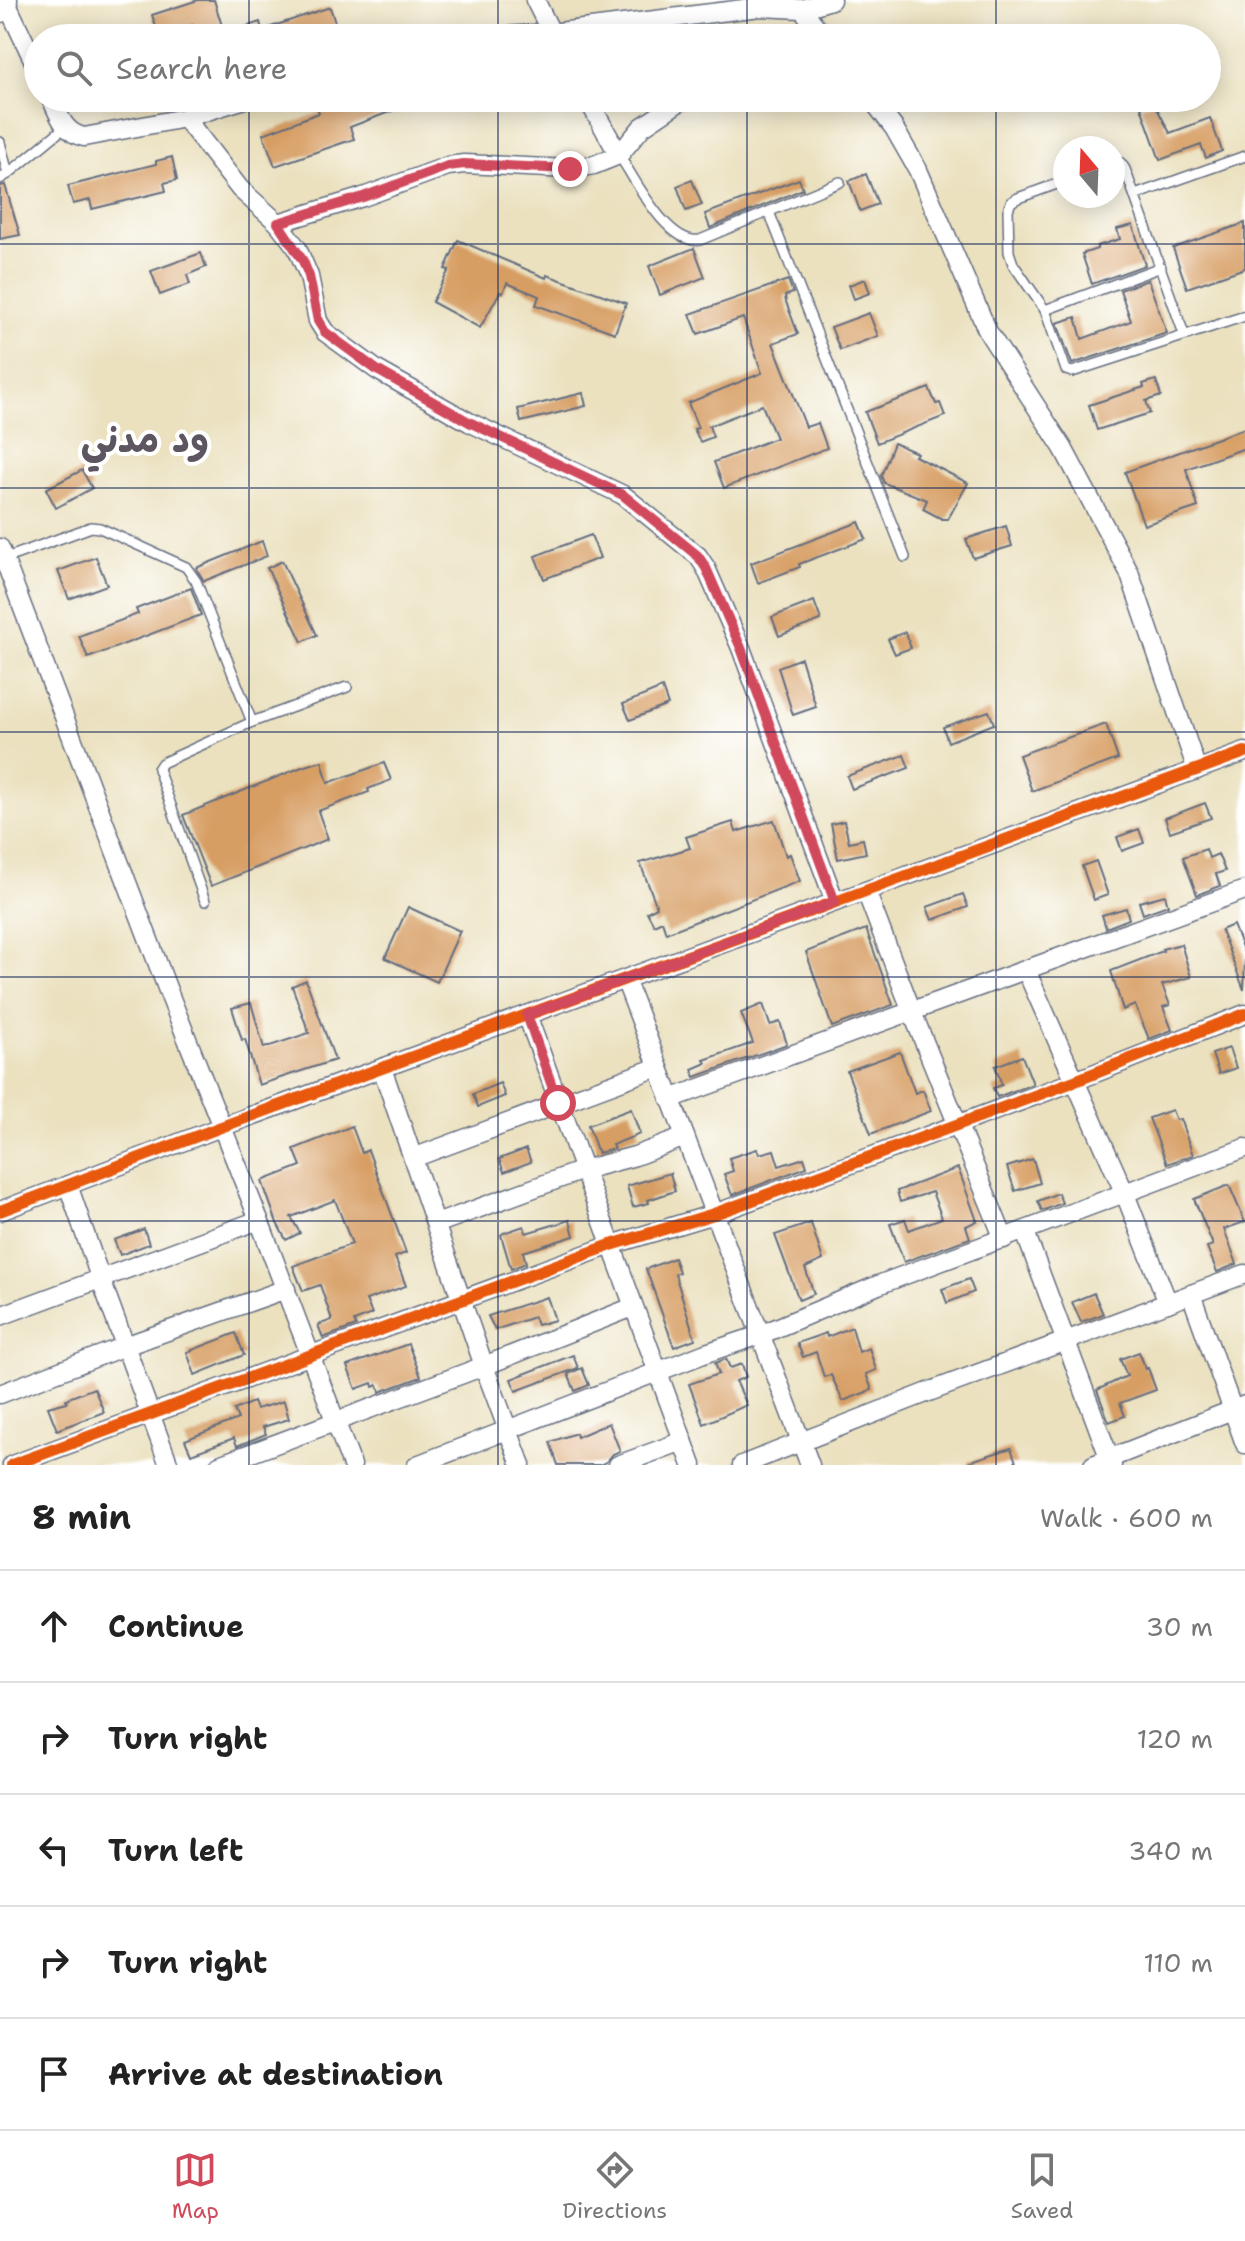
<!DOCTYPE html>
<html lang="en">
<head>
<meta charset="utf-8">
<style>
	:root { --surface:#fff; --page:#f6f6f6; --text:#222; --muted:#767676; --line:#e0e0e0; --accent:#d1495b }
	body { margin:0; font-family:"Shantell Sans","Playpen Sans Arabic",sans-serif; background:var(--page); color:var(--text) }
	.compass { position:absolute; left:1053px; top:136px; width:72px; height:72px; border-radius:50%; background:var(--surface); box-shadow:0 4px 20px #0003; rotate:341deg }
	.stop { position:absolute; width:24px; height:24px; margin:-18px; border:6px solid #d1495b; border-radius:50%; background:#fff }
	.stop.end { background:#d1495b; border-color:#fff; box-shadow:0 2px 8px #0008 }
	.list { margin:0; padding:0; list-style:none }
	h2 { display:flex; justify-content:space-between; align-items:center; height:104px; margin:0; padding:0 32px; font-size:34px }
	h2 small { font-size:26px; font-weight:400; color:var(--muted) }
	.list li { display:grid; grid-template-columns:52px 1fr auto; gap:24px; align-items:center; box-sizing:border-box; height:112px; padding:0 32px; border-top:2px solid var(--line) }
	.list b { display:block; font-size:30px; white-space:nowrap }
	.list em { font-size:26px; font-style:normal; color:var(--muted) }
	.icon { flex:none; width:44px; height:44px; fill:none; stroke:currentColor; stroke-width:2; stroke-linecap:round; stroke-linejoin:round }
	.map { position:relative; flex:none; width:1245px; height:1465px; overflow:hidden }
	.search { position:absolute; background:var(--surface); box-shadow:0 4px 20px #0003; left:24px; right:24px; top:24px; height:88px; display:flex; align-items:center; gap:20px; box-sizing:border-box; padding:0 28px; border-radius:44px; color:var(--muted); font-size:30px }
	.sheet { height:664px; background:var(--surface) }
	nav { display:flex; justify-content:space-around; align-items:center; box-sizing:border-box; height:112px; border-top:2px solid var(--line); background:var(--surface); font-size:22px; color:var(--muted) }
	nav a { display:grid; justify-items:center; gap:4px }
	nav .on { color:var(--accent) }
	.map>svg:first-child { display:block }
</style>
</head>
<body>
<div class="map">
<svg width="1245" height="1465" viewBox="0 0 1245 1465">
	<rect width="100%" height="100%" fill="#fff"/>
	<filter id="ink" filterUnits="userSpaceOnUse"><feTurbulence type="fractalNoise" baseFrequency=".0125" numOctaves="2"/><feDisplacementMap in="SourceGraphic" scale="16" xChannelSelector="R" yChannelSelector="G"/><feConvolveMatrix kernelMatrix="1 2 1 2 8 2 1 2 1" color-interpolation-filters="sRGB"/></filter>
	<filter id="wash" filterUnits="userSpaceOnUse"><feTurbulence type="fractalNoise" baseFrequency=".006" numOctaves="4" result="noise"/><feDisplacementMap in="SourceGraphic" scale="32" xChannelSelector="R" yChannelSelector="G"/><feGaussianBlur stdDeviation="1.8" result="paint"/><feColorMatrix in="noise" values="0 0 0 0 0 0 0 0 0 0 0 0 0 0 0 0 0 1.4 0 .05"/><feComposite in="paint" operator="in"/></filter>
	<g filter="url(#wash)">
		<rect width="100%" height="100%" fill="#ebe1bf"/>
		<g id="blocks">
			<!-- building -->
			<g fill="#d79e63">
				<path d="M198 0H214L222 26 207 30 206 27 194 31 192 25 159 36 152 15Z"/>
				<path d="M330 7 340 38H221V35L260 22 262 30Z"/>
				<path d="M395 22 401 38H355V37Z"/>
				<path d="M338 98 341 106 361 98 423 99 350 127 354 139 275 166 263 134 319 113 317 106Z"/>
				<path d="M1153 101 1170 133 1210 118 1222 151 1206 158 1201 145 1160 160 1141 107Z"/>
				<path d="M172 157 177 180 164 183 166 191 92 209 90 200 73 204 68 186 156 164V161Z"/>
				<path d="M866 174 878 204 860 211 849 181Z"/>
				<path d="M799 179 803 189 710 228 705 214Z"/>
				<path d="M692 180 702 205 686 211 677 186Z"/>
				<path d="M5 185 20 235 0 239V186Z"/>
				<path d="M1245 223V268L1187 288 1173 248Z"/>
				<path d="M1133 225 1145 265 1092 284 1082 254 1097 249V246L1120 239 1117 229Z"/>
				<path d="M458 240 546 278 547 275 626 303 615 333 536 305 539 296 507 283 503 293 500 292 480 328 432 302 449 270 445 269Z"/>
				<path d="M694 248 705 277 660 295 649 266Z"/>
				<path d="M201 253 206 267 187 275 190 284 160 295 151 271Z"/>
				<path d="M865 279 870 293 854 299 849 285Z"/>
				<path d="M788 280 793 293 785 296 786 302 798 334 773 343 806 427 818 423 827 448 724 488 714 462 776 438 762 405 709 426 713 437 700 442 694 429 698 428 688 403 762 373 743 318 698 334 690 314Z"/>
				<path d="M1148 280 1167 333 1072 364 1057 323 1076 317 1082 339 1131 321 1120 290Z"/>
				<path d="M869 313 878 336 840 350 831 327Z"/>
				<path d="M1156 380 1161 396 1146 401 1150 413 1097 430 1089 405 1144 387 1143 384Z"/>
				<path d="M929 388 936 404 940 403 945 416 877 443 865 412Z"/>
				<path d="M583 393 586 406 521 422 518 409Z"/>
				<path d="M1245 428V448L1186 469 1198 507 1144 525 1125 472Z"/>
				<path d="M894 443 917 453 915 456 968 483 948 519H942L923 509 927 500 884 483 881 476Z"/>
				<path d="M82 470 92 488 56 508 46 489Z"/>
				<path d="M859 522 866 539 799 564 800 567 758 583 751 563Z"/>
				<path d="M1006 526 1012 546 973 558 966 539Z"/>
				<path d="M591 535 600 558 544 579 535 556Z"/>
				<path d="M262 541 267 556 204 581 196 568Z"/>
				<path d="M96 557 107 585 69 599 58 571Z"/>
				<path d="M282 561 317 635 302 642 267 568Z"/>
				<path d="M191 588 201 615 88 658 79 636 138 614 136 609Z"/>
				<path d="M814 601 821 620 779 636 772 617Z"/>
				<path d="M905 632 911 648 895 654 888 639Z"/>
				<path d="M801 658 816 707 793 715 778 667Z"/>
				<path d="M662 688 668 705 630 720 623 704Z"/>
				<path d="M989 711 994 724 948 742 943 727Z"/>
				<path d="M1106 724 1118 759 1032 791 1019 755Z"/>
				<path d="M904 755 909 768 852 789 847 776Z"/>
				<path d="M322 761 328 783 384 763 391 780 368 789 369 792 318 811 328 839 211 886 183 815 302 767Z"/>
				<path d="M1205 803 1211 818 1170 832 1165 818Z"/>
				<path d="M774 820 786 856 790 854 800 881 666 933 662 921 654 925 647 912 657 907 640 863 690 848 686 837 733 822 736 832Z"/>
				<path d="M844 821 849 842 863 839 866 853 838 859 831 824Z"/>
				<path d="M1139 829 1144 843 1122 851 1117 837Z"/>
				<path d="M1206 849 1209 858 1218 854 1225 871 1216 874 1220 886 1197 895 1183 857Z"/>
				<path d="M1096 861 1108 895 1094 900 1082 866Z"/>
				<path d="M963 894 968 907 932 920 927 907Z"/>
				<path d="M1165 895 1168 905 1143 914 1139 902Z"/>
				<path d="M408 907 460 931 437 982 385 958Z"/>
				<path d="M1126 908 1129 919 1106 928 1102 915Z"/>
				<path d="M1233 925 1245 955 1244 990 1221 930Z"/>
				<path d="M866 929 893 1005 832 1027 806 952Z"/>
				<path d="M1181 944 1191 977 1162 985 1170 1005 1163 1007 1172 1030 1149 1039 1135 1005 1123 1010 1111 971 1163 951 1162 949Z"/>
				<path d="M306 980 335 1060 259 1085 245 1039 242 1040 232 1008 251 1003 264 1048 309 1033 292 986Z"/>
				<path d="M763 1004 770 1025 780 1022 787 1044 695 1077 692 1069 706 1063 704 1060 753 1043 741 1013Z"/>
				<path d="M1229 1048 1236 1068 1219 1074 1212 1054Z"/>
				<path d="M900 1052 915 1093 923 1090 931 1111 871 1134 847 1071Z"/>
				<path d="M1022 1056 1033 1084 997 1097 993 1088 1002 1085 995 1066Z"/>
				<path d="M500 1083 505 1096 478 1107 473 1094Z"/>
				<path d="M631 1109 640 1134 612 1145 614 1149 598 1153 588 1125Z"/>
				<path d="M1172 1110 1176 1120 1180 1119 1193 1155 1167 1164 1149 1118Z"/>
				<path d="M352 1126 362 1153 368 1150 406 1253 395 1257 406 1286 366 1300 372 1314 354 1321 356 1326 323 1338 318 1325 332 1320 320 1285 303 1291 293 1266 352 1244 335 1200 291 1217 300 1233 286 1240 277 1223 262 1181 301 1166 294 1149Z"/>
				<path d="M526 1149 531 1162 504 1172 499 1159Z"/>
				<path d="M757 1149 759 1154 774 1150 779 1166 804 1158 807 1167 732 1195 724 1174 733 1171 729 1158Z"/>
				<path d="M1033 1159 1040 1183 1015 1191 1007 1167Z"/>
				<path d="M958 1168 977 1221 966 1226 970 1238 904 1262 890 1224 905 1219 909 1230 942 1218 932 1192 900 1202 897 1191Z"/>
				<path d="M670 1173 675 1191 648 1200 649 1203 633 1207 627 1186Z"/>
				<path d="M1229 1185 1245 1222 1224 1229 1237 1264 1217 1272 1207 1247 1213 1245 1194 1199Z"/>
				<path d="M1058 1193 1062 1203 1042 1211 1038 1201Z"/>
				<path d="M570 1220 574 1236 523 1252 526 1263 511 1269 501 1235 503 1233 524 1226 526 1233Z"/>
				<path d="M811 1223 823 1260 805 1268 814 1294 799 1300 775 1235Z"/>
				<path d="M144 1229 149 1244 120 1255 114 1240Z"/>
				<path d="M674 1258 679 1272 675 1274 695 1339 674 1347 646 1269Z"/>
				<path d="M969 1279 974 1292 947 1303 942 1289Z"/>
				<path d="M1094 1293 1103 1314 1081 1322 1072 1302Z"/>
				<path d="M547 1297 555 1320 537 1325 534 1317 495 1330 488 1316Z"/>
				<path d="M852 1327 859 1352 869 1348 876 1370 866 1374 872 1390 843 1401 831 1375 824 1377 816 1352 803 1357 797 1343 826 1333 827 1337Z"/>
				<path d="M236 1333 244 1355 195 1375 187 1352Z"/>
				<path d="M408 1344 421 1377 380 1392 378 1385 373 1387 372 1383 356 1389 347 1366Z"/>
				<path d="M1139 1352 1146 1369 1148 1368 1156 1390 1120 1403 1125 1416 1109 1422 1097 1390 1127 1376 1120 1359Z"/>
				<path d="M573 1355 578 1368 516 1391 511 1379Z"/>
				<path d="M726 1359 730 1368 742 1364 746 1377 736 1381 747 1405 704 1424 689 1384 719 1374 715 1363Z"/>
				<path d="M582 1368 589 1385 575 1391 568 1374Z"/>
				<path d="M94 1388 104 1412 57 1430 48 1407 67 1402 66 1399Z"/>
				<path d="M284 1401 289 1419 263 1427 266 1434 237 1446 234 1438 191 1454 185 1440 238 1419 234 1410 253 1402 256 1409Z"/>
				<path d="M609 1423 620 1451 613 1454 606 1462 600 1465H558L550 1442 576 1433 577 1437Z"/>
				<path d="M1011 1448 1017 1465H968V1462Z"/>
			</g>
		</g>
	</g>
	<g filter="url(#ink)">
		<use href="#blocks" fill-opacity="0" stroke="#646d80" stroke-width="2"/>
		<g fill="none" stroke-linecap="round" stroke-linejoin="round">
			<defs>
				<g id="service">
					<path d="M0 142 8 174 0 179"/>
					<path d="M619 155C635 179 667 245 700 240L840 182"/>
					<path d="M1113 164 1121 163 1125 169 1184 334"/>
					<path d="M8 174 65 127"/>
					<path d="M1065 181 1018 198 1011 202 1008 210 1009 252 1013 264 1045 310 1066 370 1072 372 1245 316"/>
					<path d="M1135 195 1245 156"/>
					<path d="M769 212 905 557"/>
					<path d="M1045 310 1161 267"/>
					<path d="M4 559 91 527 100 528 186 567 196 581 252 722"/>
					<path d="M205 901 158 769 162 763 252 722 347 687"/>
				</g>
				<g id="minor">
					<path d="M5 0 38 70"/>
					<path d="M535 0 554 38"/>
					<path d="M802 9 825 38"/>
					<path d="M470 38 551 33 760 7 802 9 831 0"/>
					<path d="M51 98C59 115 64 133 84 137L185 118 248 98"/>
					<path d="M587 98 619 155"/>
					<path d="M871 98 894 128 918 170 988 332 1063 448 1129 572 1197 770"/>
					<path d="M185 118 240 189 278 223 297 248 309 276 318 321 325 332 377 370 469 422 623 495 698 556 706 568 741 648 835 902"/>
					<path d="M278 223 363 197 448 166 464 164 570 169 594 165 619 155 642 127 685 98"/>
					<path d="M0 548 172 1001 259 1220 352 1465"/>
					<path d="M866 891 912 1012 1004 1239"/>
					<path d="M1026 970 1125 1194 1168 1303"/>
					<path d="M625 979 810 1465"/>
					<path d="M527 1015 692 1465"/>
					<path d="M382 1068 484 1366 521 1465"/>
					<path d="M670 1099 1245 890"/>
					<path d="M413 1158 658 1067"/>
					<path d="M68 1185 101 1280 169 1465"/>
					<path d="M0 1211 221 1127 1245 752"/>
					<path d="M436 1224 583 1170 635 1156 685 1137"/>
					<path d="M1025 1232 1112 1465"/>
					<path d="M1191 1294 1245 1444"/>
					<path d="M0 1316 259 1220"/>
					<path d="M0 1394 125 1346 286 1289"/>
					<path d="M12 1465 611 1245 714 1214 835 1170 1075 1081 1245 1014"/>
					<path d="M219 1465 484 1366 633 1307"/>
					<path d="M417 1465 706 1353 760 1335 878 1285 1245 1148"/>
					<path d="M618 1465 683 1441"/>
					<path d="M742 1465 926 1393 1245 1274"/>
					<path d="M1093 1465 1245 1405"/>
				</g>
				<path id="secondary" d="M0 10 5 0"/>
			</defs>
			<!-- service casing -->
			<use href="#service" stroke="#646d80" stroke-width="12"/>
			<!-- minor casing -->
			<use href="#minor" stroke="#646d80" stroke-width="21"/>
			<!-- secondary casing -->
			<use href="#secondary" stroke="#646d80" stroke-width="27"/>
			<!-- service -->
			<use href="#service" stroke="#fff" stroke-width="9"/>
			<!-- minor -->
			<use href="#minor" stroke="#fff" stroke-width="18"/>
			<!-- secondary -->
			<use href="#secondary" stroke="#fff" stroke-width="24"/>
			<defs>
				<g id="cycleway">
					<path d="M0 1211 221 1127 1245 752"/>
					<path d="M12 1465 611 1245 714 1214 835 1170 1075 1081 1245 1014"/>
				</g>
			</defs>
			<!-- cycleway casing -->
			<use href="#cycleway" stroke="#fff" stroke-width="17"/>
			<!-- cycleway -->
			<use href="#cycleway" stroke="#e8590c" stroke-width="12"/>
		</g>
	</g>
	<g fill="none" stroke-linecap="round" stroke-linejoin="round" filter="url(#ink)">
		<!-- route -->
		<path stroke="#d1495b" stroke-width="10" d="M558 1103 527 1015 835 902 741 648 706 568 698 556 623 495 469 422 377 370 325 332 318 321 309 276 303 261 278 223 363 197 448 166 464 164 570 169"/>
	</g>
	<!-- grid -->
	<path fill="none" stroke="#1b2f5e" stroke-width="2" stroke-opacity="0.55" d="M249 0V38M498 0V38M747 0V38M996 0V38M249 98V1465M498 98V1465M747 98V1465M996 98V1465M0 244H1245M0 488H1245M0 732H1245M0 977H1245M0 1221H1245"/>
	<g text-anchor="middle" dominant-baseline="central" stroke-width="8" stroke-linejoin="round" paint-order="stroke">
		<!-- town labels -->
		<g font-size="38" font-weight="bold" fill="#5d5660" stroke="#fff">
			<text x="145" y="438">ود مدني</text>
		</g>
	</g>
</svg>
<svg class="compass" viewBox="-18 -18 36 36"><path d="M0-13l5 13h-10z" fill="#e53935"/><path d="M0 13l5-13h-10z" fill="#767676"/></svg>
<div class="stop" style="left:558px;top:1103px"></div>
<div class="stop end" style="left:570px;top:169px"></div>
<div class="search"><svg class="icon" aria-label="search" viewBox="0 0 24 24"><circle cx="10" cy="10" r="6"/><path d="M15 15l6 6"/></svg>Search here</div>
</div>
<section class="sheet">
<h2>8 min<small>Walk · 600 m</small></h2>
<ul class="list">
<li><svg class="icon" aria-label="ahead" viewBox="0 0 24 24"><path d="M12 20V5M6 11l6-6 6 6"/></svg><div><b>Continue</b></div><em>30 m</em></li>
<li><svg class="icon" aria-label="right" viewBox="0 0 24 24"><path d="M7 20v-9h11M14 6l5 5-5 5"/></svg><div><b>Turn right</b></div><em>120 m</em></li>
<li><svg class="icon" aria-label="left" viewBox="0 0 24 24"><path d="M17 20v-9H6M10 6l-5 5 5 5"/></svg><div><b>Turn left</b></div><em>340 m</em></li>
<li><svg class="icon" aria-label="right" viewBox="0 0 24 24"><path d="M7 20v-9h11M14 6l5 5-5 5"/></svg><div><b>Turn right</b></div><em>110 m</em></li>
<li><svg class="icon" aria-label="arrive" viewBox="0 0 24 24"><path d="M6 21V4h12l-3 4 3 4H6"/></svg><div><b>Arrive at destination</b></div></li>
</ul>
</section>
<nav>
<a class="on"><svg class="icon" aria-label="map" viewBox="0 0 24 24"><path d="M3 6l6-2 6 2 6-2v14l-6 2-6-2-6 2zM9 4v14M15 6v14"/></svg>Map</a>
<a><svg class="icon" aria-label="directions" viewBox="0 0 24 24"><path d="M12 3l9 9-9 9-9-9zM9 14v-3h6M13 9l2 2-2 2"/></svg>Directions</a>
<a><svg class="icon" aria-label="saved" viewBox="0 0 24 24"><path d="M7 4h10v16l-5-4-5 4z"/></svg>Saved</a>
</nav>
</body>
</html>
